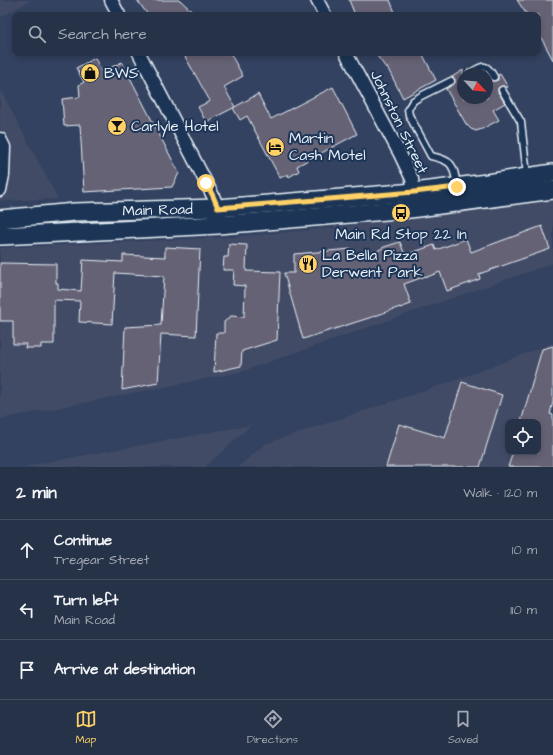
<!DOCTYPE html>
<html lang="en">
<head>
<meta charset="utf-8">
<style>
	:root { --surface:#263248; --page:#2e3a4f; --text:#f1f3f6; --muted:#a4aab4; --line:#424d60; --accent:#ffd166 }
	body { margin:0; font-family:"Architects Daughter",sans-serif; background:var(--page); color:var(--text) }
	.controls { position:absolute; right:12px; bottom:12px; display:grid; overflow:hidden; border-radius:8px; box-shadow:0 2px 6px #0003 }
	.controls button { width:36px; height:36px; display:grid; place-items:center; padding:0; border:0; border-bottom:1px solid var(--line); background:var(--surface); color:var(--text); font:20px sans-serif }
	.compass { position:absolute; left:457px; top:68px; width:36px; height:36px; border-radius:50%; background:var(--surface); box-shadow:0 2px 6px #0003; rotate:116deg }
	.stop { position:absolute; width:12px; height:12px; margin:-9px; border:3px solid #ffd166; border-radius:50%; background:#fff }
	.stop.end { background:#ffd166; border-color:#fff; box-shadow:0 1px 4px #0008 }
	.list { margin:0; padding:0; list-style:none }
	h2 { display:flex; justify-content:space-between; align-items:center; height:52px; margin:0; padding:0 16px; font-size:17px }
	h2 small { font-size:13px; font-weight:400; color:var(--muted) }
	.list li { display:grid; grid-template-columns:26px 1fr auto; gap:12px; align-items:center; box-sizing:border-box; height:60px; padding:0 16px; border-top:1px solid var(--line) }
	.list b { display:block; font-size:15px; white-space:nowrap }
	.list p { margin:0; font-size:13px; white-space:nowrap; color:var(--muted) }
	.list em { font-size:13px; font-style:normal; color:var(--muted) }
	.icon { flex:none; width:22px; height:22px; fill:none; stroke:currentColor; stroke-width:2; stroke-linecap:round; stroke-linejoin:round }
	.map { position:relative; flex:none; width:553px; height:467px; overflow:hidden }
	.search { position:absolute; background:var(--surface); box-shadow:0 2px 6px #0003; left:12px; right:12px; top:12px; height:44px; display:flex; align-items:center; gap:10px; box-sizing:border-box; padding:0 14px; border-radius:8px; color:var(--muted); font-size:15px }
	.sheet { height:232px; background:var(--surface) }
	nav { display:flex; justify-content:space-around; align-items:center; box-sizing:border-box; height:56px; border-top:1px solid var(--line); background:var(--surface); font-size:11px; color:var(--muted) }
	nav a { display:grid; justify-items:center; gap:2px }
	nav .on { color:var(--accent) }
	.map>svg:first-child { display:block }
</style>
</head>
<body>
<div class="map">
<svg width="553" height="467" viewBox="0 0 553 467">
	<rect width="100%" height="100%" fill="#334260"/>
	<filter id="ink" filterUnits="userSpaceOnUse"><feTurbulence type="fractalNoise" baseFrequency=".025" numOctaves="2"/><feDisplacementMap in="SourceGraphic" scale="8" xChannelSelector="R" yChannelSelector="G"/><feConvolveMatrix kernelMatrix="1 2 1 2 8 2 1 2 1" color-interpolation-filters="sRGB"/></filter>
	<g filter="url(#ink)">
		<!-- built -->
		<g fill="#424c66" fill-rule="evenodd">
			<path d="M0 0H32L0 17Z"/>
			<path d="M0 89 58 199 0 201Z"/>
			<path d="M553 198V263L240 372 0 419V248L232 237 332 228Z"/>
			<path d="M553 343V467H238L265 444 462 378ZM508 422H538V452H508Z"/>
			<path d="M251 425 205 467H21Z"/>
		</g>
		<!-- building -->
		<g fill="#666274" stroke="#e8f1f8">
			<path d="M137 0H180L196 15H148Z"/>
			<path d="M349 0H390L396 15H355Z"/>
			<path d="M517 0H553V60L538 32V15H527Z"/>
			<path d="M183 53H230L243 76 224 87 235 107 206 122 198 107 210 101Z"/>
			<path d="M375 53H422L436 80 403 98 387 67 386 68Z"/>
			<path d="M95 58 102 72 122 62 179 173 172 187 84 192 80 125 64 126 62 99 80 97 79 85 84 82 76 68Z"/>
			<path d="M463 70V98H487V74L491 81H494L498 80V75L500 74 508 87 506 88 504 86H502L498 88V92L505 103 493 110 499 120 482 129 476 131 471 129 466 124 446 89 455 83V79L452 77Z"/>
			<path d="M333 87 357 134 297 166 299 171 289 177 288 174 280 178 247 116 240 120 233 108 258 94 271 119Z"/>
			<path d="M542 226 550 249 479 274 480 279 447 291 440 272 427 277 426 276 404 284 411 304 400 308V307L375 316 303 339 284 273H294V254L351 249 354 255 367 250 374 253 384 247 400 242 405 255 434 245 436 250 466 239 471 252Z"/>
			<path d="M229 244 247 245 246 271 280 272 277 340 242 351 241 366 214 372 216 333H224V322L231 316 244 317 245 286 233 285 234 270H223L224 257H228Z"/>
			<path d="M165 247 200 249 196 336 161 334 158 383 122 390 125 327 161 325 164 276 115 273 112 324 79 322 80 301 54 300V344H41V348H25L26 344H13V321H0V263L56 264V283H58V289L81 291 83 260 123 262V255L165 257Z"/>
			<path d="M553 346V402L550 414 553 415V467H508L513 452H538V422H521L542 349Z"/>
			<path d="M462 382 502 395 480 467H386L399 424 445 438Z"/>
		</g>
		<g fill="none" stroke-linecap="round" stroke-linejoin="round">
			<defs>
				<g id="service">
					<path d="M470 73C483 66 486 62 494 77"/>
					<path d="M451 81 421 96 413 101 408 109 409 115 431 156C453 161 453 164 457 185"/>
					<path d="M502 90 521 122 527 175"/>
				</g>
				<g id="minor">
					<path d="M111 0 119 15"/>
					<path d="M317 0 325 15"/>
					<path d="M139 53 213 196 218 208V215"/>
					<path d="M346 53 400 154 412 179 414 199"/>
					<path d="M0 139 4 147 3 175 0 190"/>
				</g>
				<g id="secondary">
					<path id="s1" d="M0 219 75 212 218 208 414 192 487 183 553 173"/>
					<path d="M0 236 218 225 410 209 553 190"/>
				</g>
			</defs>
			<!-- service casing -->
			<use href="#service" stroke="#e8f1f8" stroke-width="9"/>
			<!-- minor casing -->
			<use href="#minor" stroke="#e8f1f8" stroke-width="15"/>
			<!-- secondary casing -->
			<use href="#secondary" stroke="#e8f1f8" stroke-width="20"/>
			<!-- service -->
			<use href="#service" stroke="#1d3557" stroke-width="6"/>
			<!-- minor -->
			<use href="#minor" stroke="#1d3557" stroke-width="12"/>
			<!-- secondary -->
			<use href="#secondary" stroke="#1d3557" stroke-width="17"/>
		</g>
	</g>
	<g fill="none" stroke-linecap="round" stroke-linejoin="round" filter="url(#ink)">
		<!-- route -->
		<path stroke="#ffd166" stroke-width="5" d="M206 183 213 196 218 208 414 192 457 187"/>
	</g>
	<!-- icons -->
	<defs>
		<symbol id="shop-disc" viewBox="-11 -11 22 22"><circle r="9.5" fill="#ffd166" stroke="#1d3557"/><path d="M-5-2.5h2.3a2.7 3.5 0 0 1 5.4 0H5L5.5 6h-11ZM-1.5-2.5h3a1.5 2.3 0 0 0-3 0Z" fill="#111"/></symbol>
		<symbol id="bar-disc" viewBox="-11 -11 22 22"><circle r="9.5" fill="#ffd166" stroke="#1d3557"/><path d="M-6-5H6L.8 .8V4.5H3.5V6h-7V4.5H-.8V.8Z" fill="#111"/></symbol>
		<symbol id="hotel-disc" viewBox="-11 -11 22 22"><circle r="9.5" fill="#ffd166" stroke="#1d3557"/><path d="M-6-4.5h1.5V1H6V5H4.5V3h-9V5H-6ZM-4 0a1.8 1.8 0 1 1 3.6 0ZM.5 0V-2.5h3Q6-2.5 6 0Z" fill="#111"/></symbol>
		<symbol id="bus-disc" viewBox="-11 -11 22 22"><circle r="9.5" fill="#ffd166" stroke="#1d3557"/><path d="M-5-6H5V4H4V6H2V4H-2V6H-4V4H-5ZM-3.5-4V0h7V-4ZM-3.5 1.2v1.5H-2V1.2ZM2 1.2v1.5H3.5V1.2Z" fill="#111"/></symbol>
		<symbol id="restaurant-disc" viewBox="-11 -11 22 22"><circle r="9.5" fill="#ffd166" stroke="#1d3557"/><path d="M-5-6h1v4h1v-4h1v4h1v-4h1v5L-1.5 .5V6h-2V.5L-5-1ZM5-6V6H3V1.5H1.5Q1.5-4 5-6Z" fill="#111"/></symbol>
	</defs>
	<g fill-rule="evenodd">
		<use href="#shop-disc" x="79" y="62" width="22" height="22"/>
		<use href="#bar-disc" x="106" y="115" width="22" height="22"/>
		<use href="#hotel-disc" x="264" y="136" width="22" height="22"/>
		<use href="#bus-disc" x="390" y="202" width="22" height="22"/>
		<use href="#restaurant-disc" x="297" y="253" width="22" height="22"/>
	</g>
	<g text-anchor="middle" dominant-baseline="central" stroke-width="4" stroke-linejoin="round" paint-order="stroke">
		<!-- poi labels -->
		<g font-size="15" fill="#e8f1f8" stroke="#1d3557" text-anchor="start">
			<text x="104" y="73">BWS</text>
			<text x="131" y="126">Carlyle Hotel</text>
			<text x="289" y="138">Martin<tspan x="289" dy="17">Cash Motel</tspan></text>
			<text x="401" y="234" text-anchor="middle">Main Rd Stop 22 In</text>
			<text x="322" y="255">La Bella Pizza<tspan x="322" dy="17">Derwent Park</tspan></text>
		</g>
		<!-- street labels -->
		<g font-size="15" fill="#e8f1f8" stroke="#1d3557">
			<text transform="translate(399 122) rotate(64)">Johnston Street</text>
			<text stroke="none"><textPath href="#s1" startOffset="158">Main Road</textPath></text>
		</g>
	</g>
</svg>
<div class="controls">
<button><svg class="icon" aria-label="locate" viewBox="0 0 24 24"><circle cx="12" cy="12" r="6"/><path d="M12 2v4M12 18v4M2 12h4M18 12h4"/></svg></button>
</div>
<svg class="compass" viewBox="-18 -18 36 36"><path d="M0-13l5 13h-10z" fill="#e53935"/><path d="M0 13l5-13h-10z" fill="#a4aab4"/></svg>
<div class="stop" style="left:206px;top:183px"></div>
<div class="stop end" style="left:457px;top:187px"></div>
<div class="search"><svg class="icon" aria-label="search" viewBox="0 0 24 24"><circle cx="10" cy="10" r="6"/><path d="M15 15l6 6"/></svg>Search here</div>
</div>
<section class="sheet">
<h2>2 min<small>Walk · 120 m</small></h2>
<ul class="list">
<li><svg class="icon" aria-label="ahead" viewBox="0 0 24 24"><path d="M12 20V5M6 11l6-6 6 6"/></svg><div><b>Continue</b><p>Tregear Street</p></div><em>10 m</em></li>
<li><svg class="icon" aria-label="left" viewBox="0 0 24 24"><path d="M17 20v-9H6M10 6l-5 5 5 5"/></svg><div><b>Turn left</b><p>Main Road</p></div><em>110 m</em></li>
<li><svg class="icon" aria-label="arrive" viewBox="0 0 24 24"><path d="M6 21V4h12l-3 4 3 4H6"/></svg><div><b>Arrive at destination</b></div></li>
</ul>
</section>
<nav>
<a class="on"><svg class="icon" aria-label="map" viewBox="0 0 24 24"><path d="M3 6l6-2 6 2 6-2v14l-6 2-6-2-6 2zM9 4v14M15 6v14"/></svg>Map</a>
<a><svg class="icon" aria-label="directions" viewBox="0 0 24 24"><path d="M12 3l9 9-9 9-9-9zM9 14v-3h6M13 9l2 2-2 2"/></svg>Directions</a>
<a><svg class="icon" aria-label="saved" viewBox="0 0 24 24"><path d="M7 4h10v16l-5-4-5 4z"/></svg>Saved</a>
</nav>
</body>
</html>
